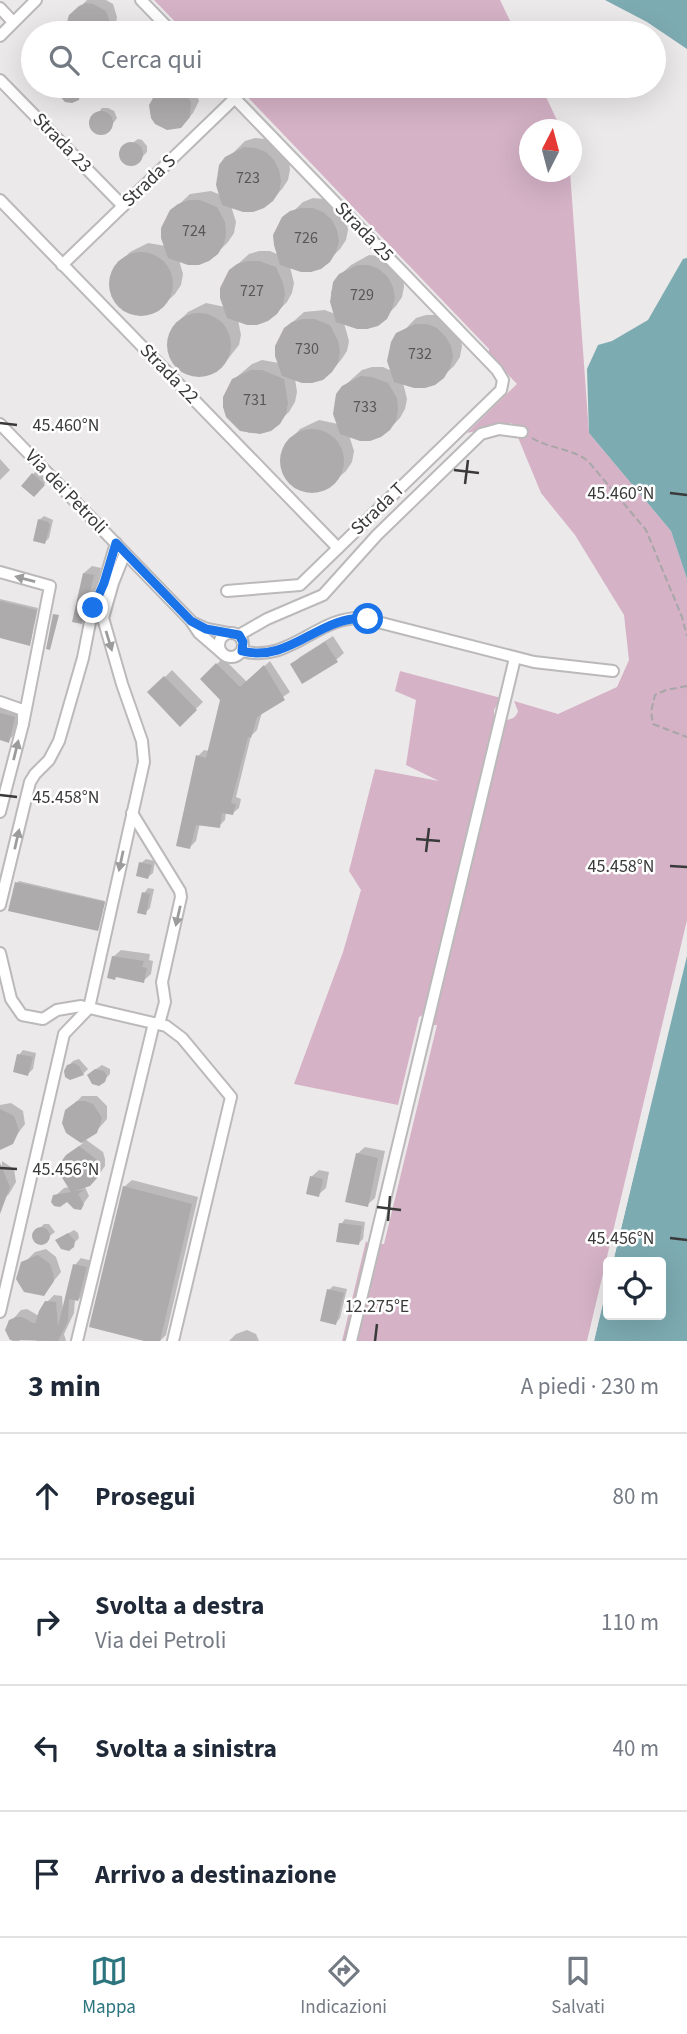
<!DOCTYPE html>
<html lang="it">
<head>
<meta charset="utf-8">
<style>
	:root { --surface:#fff; --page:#f2f2f3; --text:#1f2937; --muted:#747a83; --line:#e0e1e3; --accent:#2d757e }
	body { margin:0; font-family:"Source Sans 3",sans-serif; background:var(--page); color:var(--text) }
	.controls { position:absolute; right:21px; bottom:21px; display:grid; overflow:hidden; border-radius:7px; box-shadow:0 7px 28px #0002 }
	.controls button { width:63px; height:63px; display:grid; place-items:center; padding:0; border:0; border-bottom:2px solid var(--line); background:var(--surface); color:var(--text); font:35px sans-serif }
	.compass { position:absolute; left:519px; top:119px; width:63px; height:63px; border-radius:50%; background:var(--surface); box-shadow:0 7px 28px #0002; rotate:6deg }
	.stop { position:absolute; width:21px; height:21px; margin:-16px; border:5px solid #1a73e8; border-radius:50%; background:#fff }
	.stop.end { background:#1a73e8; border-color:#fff; box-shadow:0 2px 7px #0008 }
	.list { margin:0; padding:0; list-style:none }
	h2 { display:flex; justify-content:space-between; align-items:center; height:91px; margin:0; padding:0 28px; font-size:30px }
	h2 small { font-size:23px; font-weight:400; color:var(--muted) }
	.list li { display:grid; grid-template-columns:46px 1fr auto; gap:21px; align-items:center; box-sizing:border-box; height:126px; padding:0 28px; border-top:2px solid var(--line) }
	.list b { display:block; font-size:26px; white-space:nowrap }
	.list p { margin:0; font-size:23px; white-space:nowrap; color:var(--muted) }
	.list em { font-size:23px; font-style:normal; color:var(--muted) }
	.icon { flex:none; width:38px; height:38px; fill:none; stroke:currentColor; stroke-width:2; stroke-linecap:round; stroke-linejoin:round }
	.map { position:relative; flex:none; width:687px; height:1341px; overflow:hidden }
	.search { position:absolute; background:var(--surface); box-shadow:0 7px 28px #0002; left:21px; right:21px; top:21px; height:77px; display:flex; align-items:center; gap:18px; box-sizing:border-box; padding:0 24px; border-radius:38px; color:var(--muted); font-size:26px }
	.sheet { height:595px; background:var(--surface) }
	nav { display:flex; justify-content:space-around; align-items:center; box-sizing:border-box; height:98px; border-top:2px solid var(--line); background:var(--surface); font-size:19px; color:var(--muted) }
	nav a { display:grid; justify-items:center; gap:4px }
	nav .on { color:var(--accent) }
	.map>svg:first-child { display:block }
</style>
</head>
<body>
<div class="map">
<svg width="687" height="1341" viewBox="0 0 687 1341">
	<rect width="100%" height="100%" fill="#ece9ea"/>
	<!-- green -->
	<g fill="#d5b2c6">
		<path d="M154 0H500L516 33H186Z"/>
		<path d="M237 86H541L561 129 530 130V172H570L589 433 671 531 687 579V920L587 1341H355L379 1244H384L437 1025H430L504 720C511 720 516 718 518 711L514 701 558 714 617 687 629 660 624 615 575 535 541 493 512 423 467 433 517 384 489 355V349Z"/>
		<path d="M400 671 501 698 494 710V730L426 1013 419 1017 398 1105 294 1084 343 952 361 890 349 871 375 769 439 781 406 765 416 700 395 691Z"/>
		<path d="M366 1241 370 1246 348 1341H342Z"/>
	</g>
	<!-- water -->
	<g fill="#7cabb1">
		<path d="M605 0H687V49L647 22Z"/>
		<path d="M687 258V579L671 531 589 433 587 369 598 345 612 341 648 320 683 259Z"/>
		<path d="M687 956V1341H594L608 1283V1315H661V1262H613Z"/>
	</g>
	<!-- pier -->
	<g fill="#ece9ea">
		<path d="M687 952 613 1262H610L684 955Z"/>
		<path d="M608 1279 594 1341H591L605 1282Z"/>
	</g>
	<!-- shadow -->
	<g fill="#0003">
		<path d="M87 0H106L113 4 117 17 116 24 107 33H71L69 22 71 16Z"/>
		<path d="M33 54V68L30 59Z"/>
		<path d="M62 86H84L83 93 78 98 60 93Z"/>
		<path d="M164 86 194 88 199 101 193 113 185 122 156 94Z"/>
		<path d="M102 108H108L114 111 117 118 109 129 99 133 92 128 91 122Z"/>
		<path d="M255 138 266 139 276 142 289 159 290 170 288 180 282 189 271 200 231 206 236 222 234 233 228 242 217 253 179 260 183 274 181 285 175 294 156 312 146 315 127 312 113 299 110 280 119 263 130 252 148 243 166 246 172 211 190 194 211 191 221 195 220 166 245 141Z"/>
		<path d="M138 139 142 140 147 146V152L136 163H127L123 159V150Z"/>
		<path d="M313 198 323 199 333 203 346 219 348 230 346 240 340 249 329 260 290 267 294 283 292 293 287 302 276 313 238 320 241 335 239 345 223 365 214 372 204 375 185 372 172 359 169 340 177 323 188 312 206 303 225 307 230 271 249 254 259 251H270L279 255 278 226 303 202Z"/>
		<path d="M369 255 380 256 403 276 404 287 402 297 396 306 385 317 344 323 349 341 347 351 341 360 331 371 295 379 297 392 295 402 289 412 270 429 250 433 241 430 233 380 252 364 262 360 279 363 285 329 304 312 325 310 335 314 331 292 340 275 351 265Z"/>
		<path d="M426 315H437L460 336 462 346 460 357 454 366 443 376 403 383 407 399 405 409 400 418 389 429 349 435 354 451 352 462 346 471 326 489 316 492 298 489 284 475 281 466 284 447 290 440 300 429 319 420 338 424 343 387 362 370 372 367H383L392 371V343L416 318Z"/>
		<path d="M0 459 10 470 0 480Z"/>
		<path d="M37 470 48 480 34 495 23 485Z"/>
		<path d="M44 516 53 520 49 538 45 542 39 520Z"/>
		<path d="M92 566 101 568 89 614 81 622 84 573Z"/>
		<path d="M0 599 38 608 30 644 0 636Z"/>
		<path d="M333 636 344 653 336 660 292 665 300 657Z"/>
		<path d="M223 658 247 682 270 661 290 692 262 712 257 730 251 736 236 797 241 799 239 808 233 813 226 812 225 820 219 826 200 823 196 841 190 847 198 756 204 750 209 751 222 700 202 679Z"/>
		<path d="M172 670 203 702 180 724 149 693Z"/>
		<path d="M0 704 21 710 16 733 8 741 0 739Z"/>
		<path d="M146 859 155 861 153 873 148 877 141 863Z"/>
		<path d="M19 881 105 901 99 928 97 930 17 883Z"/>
		<path d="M148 888 154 889 150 908 145 913 144 893Z"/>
		<path d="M121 950 150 954 149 960 153 961 151 974 143 981 113 957Z"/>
		<path d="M23 1050 36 1053 33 1069 28 1074 19 1055Z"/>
		<path d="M79 1059 88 1069 83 1074 71 1078 68 1066 73 1061Z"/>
		<path d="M102 1065 110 1069V1074L101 1083 93 1071Z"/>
		<path d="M82 1096H97L107 1106V1119L93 1135 85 1139 103 1152 105 1159V1166L98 1176 85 1187 89 1196 81 1207 68 1199 54 1197 64 1188 70 1187 67 1156 83 1143 66 1130 65 1114Z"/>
		<path d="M11 1103 23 1111 25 1124 9 1145 0 1146V1105Z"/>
		<path d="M365 1147 385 1151 375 1198 367 1205 357 1154Z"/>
		<path d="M2 1161 14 1169 16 1182 9 1194 0 1202Z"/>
		<path d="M319 1170 329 1172 326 1188 318 1195 311 1177Z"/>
		<path d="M132 1180 198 1197 166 1335 160 1341H151L124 1187Z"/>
		<path d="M345 1219 365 1222 363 1239 358 1244 341 1224Z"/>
		<path d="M44 1224H49L55 1232 39 1244 34 1239V1234Z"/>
		<path d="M74 1230 78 1233 79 1238 68 1249 57 1240Z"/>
		<path d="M46 1249 56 1257 61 1272 43 1294 22 1265 35 1252Z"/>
		<path d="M81 1258 92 1261 85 1293 78 1300 75 1299 74 1313 64 1334 66 1341H56L59 1330 50 1335 55 1341H36L37 1336 25 1335 19 1341H12L7 1332 8 1325 21 1310 27 1309 39 1316 47 1302 54 1295 62 1296 63 1310 75 1265Z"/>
		<path d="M333 1286 347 1289 340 1318 336 1323 329 1290Z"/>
		<path d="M247 1330 256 1334 259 1341H229L236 1334Z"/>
	</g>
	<!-- building -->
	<g fill="#aeabad">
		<path d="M86 3 93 4 106 11 111 25 109 33H69L67 22 69 15 79 6Z"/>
		<path d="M59 86H81L79 100 72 103 65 102 58 94Z"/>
		<path d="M160 86H171L182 90 191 102 190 117 181 128 167 130 155 124 151 118 149 105Z"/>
		<circle cx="101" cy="123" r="12"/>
		<circle cx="131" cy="154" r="12"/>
		<path d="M244 147 255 148 266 152 274 160 279 170 281 181 279 192 273 201 264 208 253 212H243L222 205 216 185 219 165 225 157Z"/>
		<path d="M189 200H200L217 207 225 222 226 234 224 244 218 254 209 261 199 265H188L168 258 161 238V228L170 210 178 204Z"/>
		<path d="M301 208H313L323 212 332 220 337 230 339 241 336 252 330 262 321 269 311 272H301L280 265 274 245 273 235 282 217 290 211Z"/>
		<circle cx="141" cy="284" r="32"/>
		<path d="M248 261H259L276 267 283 283 285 294 283 305 277 314 268 321 257 325H247L227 318 220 298V288L229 270 237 264Z"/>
		<path d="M357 265H369L379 269 388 277 393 287 395 298 392 309 387 319 378 326 367 329H357L336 322 330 302 333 282 339 274Z"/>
		<circle cx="199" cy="345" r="32"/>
		<path d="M303 319H314L330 325 338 341 340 352 338 363 332 372 323 380 312 383H302L282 376 275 356V346L284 328 292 322Z"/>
		<path d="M415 324H427L437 328 445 336 451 346 453 357 450 368 444 378 435 385 425 388H414L394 382 387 361 391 342 396 333Z"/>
		<path d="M251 370H262L284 379 288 403 286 414 280 424 271 431 260 434 240 431 226 417 223 407V397L232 379Z"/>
		<path d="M361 376 372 377 388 383 397 398 398 410 396 421 390 430 381 437 370 441H360L340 434 333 414 336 394 342 386Z"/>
		<circle cx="312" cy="461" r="32"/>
		<path d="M32 473 45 485 34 497 21 486Z"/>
		<path d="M38 519 48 522 50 525 45 544 33 541Z"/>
		<path d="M83 573 94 575 82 624 72 622Z"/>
		<path d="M0 601 37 610 30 646 0 638Z"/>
		<path d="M53 614 59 615 50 650 46 649Z"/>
		<path d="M325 642 338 662 302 684 290 664Z"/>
		<path d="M216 663 240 687 264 665 285 700 257 717 251 738 248 737 231 803 236 804 233 815 222 813 220 828 196 825 190 849 176 846 196 755 206 758 220 700 200 679Z"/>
		<path d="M164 676 197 710 180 727 147 692Z"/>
		<path d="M0 713 15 717 9 743 0 740Z"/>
		<path d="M139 862 152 865 148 879 136 876Z"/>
		<path d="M15 882 105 902 98 931 8 911Z"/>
		<path d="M142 892 150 894 146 915 137 913Z"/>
		<path d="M112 956 144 961 142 967 147 968 144 983 116 977 115 980 107 978Z"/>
		<path d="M17 1054 33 1057 28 1076 13 1072Z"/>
		<path d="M74 1063 79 1066 84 1075 70 1080 65 1077 64 1071 67 1065Z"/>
		<path d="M95 1069 104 1071 107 1076 105 1082 99 1086 92 1084 87 1075Z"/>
		<path d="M77 1101H85L93 1104 102 1118 97 1133 81 1143 66 1133 62 1123 65 1110Z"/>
		<path d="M0 1109 14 1116 19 1131 13 1144 0 1150Z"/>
		<path d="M79 1146 96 1159 99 1168 98 1177 90 1186 75 1191 84 1190 78 1194 84 1204 81 1210 74 1209 67 1202 60 1207 54 1206 51 1202 53 1195 71 1192 61 1176V1162L66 1155Z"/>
		<path d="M356 1153 378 1158 368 1207 345 1202Z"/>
		<path d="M0 1163 10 1187 0 1214Z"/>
		<path d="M310 1176 323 1179 319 1197 306 1194Z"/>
		<path d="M123 1186 192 1204 160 1341H144L89 1327Z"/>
		<path d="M339 1223 362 1226 359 1245 336 1242Z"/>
		<circle cx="41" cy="1236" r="9"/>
		<path d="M68 1233 75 1241 74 1247 69 1251 61 1249 55 1240Z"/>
		<path d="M38 1255 50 1264 53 1273 54 1281 44 1296 24 1292 16 1279 21 1262Z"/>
		<path d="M73 1264 87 1267 78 1301 69 1299 68 1321 58 1341 10 1340 5 1330 9 1320 16 1317H22L35 1324 39 1311 45 1301 56 1302 58 1327Z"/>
		<path d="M327 1289 344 1293 336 1325 320 1321Z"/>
	</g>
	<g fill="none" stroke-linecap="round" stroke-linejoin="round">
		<defs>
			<g id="minor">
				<path d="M141 0 173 33"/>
				<path d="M0 8 13 22"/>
				<path d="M0 36 36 0"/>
				<path d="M0 80 123 206"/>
				<path d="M223 86 497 370 503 380 501 390 300 585 227 591"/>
				<path d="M0 200 338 548"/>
				<path d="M62 265 235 98"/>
				<path d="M0 424 191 621 199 633 221 652"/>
				<path d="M0 572 50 586 23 724"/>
				<path d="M194 623 207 629 228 633"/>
				<circle cx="231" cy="645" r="12"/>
				<path d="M239 635 267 619 323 595 377 535 481 434 499 429 522 432"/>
				<path d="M242 651C290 664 317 616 362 618L534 662 613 671"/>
				<path d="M0 702 20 709 23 712V724L0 812"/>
				<path d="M132 813 180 891 181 897 162 982 165 1002 159 1024"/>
				<path d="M0 905 30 782 35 774 49 760 59 741 83 658 92 612 104 583 116 543"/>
				<path d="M0 953 11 999 22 1015 43 1019 57 1010 81 1006 166 1026 182 1038 231 1097 173 1341"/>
				<path d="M0 1312 64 1034 89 1008 144 762 142 741 122 684 103 618 113 583 125 553"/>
				<path d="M77 1341 154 1023"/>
				<path d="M351 1341 515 658"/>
			</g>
		</defs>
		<!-- minor casing -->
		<use href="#minor" stroke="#bcb9ba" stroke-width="14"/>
		<!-- path -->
		<g stroke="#a8a6a7" stroke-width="2" stroke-dasharray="7 3.5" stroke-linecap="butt">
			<path d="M532 438C550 449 571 448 588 461L646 530 682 617 687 636"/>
			<path d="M687 686 666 690 655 695 651 712 653 724 687 737"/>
		</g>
		<!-- minor -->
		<use href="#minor" stroke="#fff" stroke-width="10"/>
	</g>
	<!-- one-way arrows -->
	<defs><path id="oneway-solid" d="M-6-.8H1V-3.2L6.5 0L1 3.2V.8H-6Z" transform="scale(1.75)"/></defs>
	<g fill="#9d9c9d">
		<use href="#oneway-solid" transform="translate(25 579) rotate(-165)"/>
		<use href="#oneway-solid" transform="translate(109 641) rotate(73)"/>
		<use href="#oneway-solid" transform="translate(16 750) rotate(-76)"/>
		<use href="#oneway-solid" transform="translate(17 839) rotate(-77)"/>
		<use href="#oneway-solid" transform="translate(121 861) rotate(102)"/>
		<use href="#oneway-solid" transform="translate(178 916) rotate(103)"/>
	</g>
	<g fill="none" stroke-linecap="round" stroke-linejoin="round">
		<!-- route -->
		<path stroke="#1a73e8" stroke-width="9" d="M93 608 104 583 116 543 191 621 206 629 239 635 243 642 242 651C291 664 321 613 368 619"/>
	</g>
	<!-- ticks -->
	<path fill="none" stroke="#3b3a3b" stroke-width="2.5" d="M0 423 17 425M454 470 479 473M465 484 468 460M670 493 687 495M0 795 17 797M416 839 440 841M426 852 429 828M670 866 687 867M0 1168 17 1169M377 1207 401 1210M388 1221 390 1196M670 1238 687 1240M375 1341 377 1324"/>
	<g text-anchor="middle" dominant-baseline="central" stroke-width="5" stroke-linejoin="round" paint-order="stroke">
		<!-- number labels -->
		<g font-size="16" fill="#585658">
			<text x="248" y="178">723</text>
			<text x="194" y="231">724</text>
			<text x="306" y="238">726</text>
			<text x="252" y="291">727</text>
			<text x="362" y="295">729</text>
			<text x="307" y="349">730</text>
			<text x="420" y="354">732</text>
			<text x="255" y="400">731</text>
			<text x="365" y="407">733</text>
		</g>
		<!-- street labels -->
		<g font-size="19" fill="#3b3a3b" stroke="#fff">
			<text transform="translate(62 143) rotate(46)">Strada 23</text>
			<text transform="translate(149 181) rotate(-44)">Strada S</text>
			<text transform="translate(364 232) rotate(46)">Strada 25</text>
			<text transform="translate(169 374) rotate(46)">Strada 22</text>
			<text transform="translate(66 492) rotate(46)">Via dei Petroli</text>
			<text transform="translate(378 509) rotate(-44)">Strada T</text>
		</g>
	</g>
	<g font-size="18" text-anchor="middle" fill="#3b3a3b" stroke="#fff" stroke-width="5" stroke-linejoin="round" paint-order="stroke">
		<text x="66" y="431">45.460°N</text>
		<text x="621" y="499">45.460°N</text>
		<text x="66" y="803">45.458°N</text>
		<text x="621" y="872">45.458°N</text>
		<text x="66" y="1175">45.456°N</text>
		<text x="621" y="1244">45.456°N</text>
		<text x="377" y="1312">12.275°E</text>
	</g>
</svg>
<div class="controls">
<button><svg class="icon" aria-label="locate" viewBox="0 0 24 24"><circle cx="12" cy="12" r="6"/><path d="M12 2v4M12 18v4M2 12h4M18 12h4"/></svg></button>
</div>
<svg class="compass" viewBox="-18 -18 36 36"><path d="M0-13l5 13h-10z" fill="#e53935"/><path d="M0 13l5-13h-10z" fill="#747a83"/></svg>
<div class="stop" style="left:368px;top:619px"></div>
<div class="stop end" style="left:93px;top:608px"></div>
<div class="search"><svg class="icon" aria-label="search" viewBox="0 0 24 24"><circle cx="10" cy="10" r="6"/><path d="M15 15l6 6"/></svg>Cerca qui</div>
</div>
<section class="sheet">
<h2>3 min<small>A piedi · 230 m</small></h2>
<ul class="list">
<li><svg class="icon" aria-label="ahead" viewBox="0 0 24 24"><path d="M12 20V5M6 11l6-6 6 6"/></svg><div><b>Prosegui</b></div><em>80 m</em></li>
<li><svg class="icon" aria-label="right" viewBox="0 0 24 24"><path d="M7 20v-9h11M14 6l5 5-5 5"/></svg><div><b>Svolta a destra</b><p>Via dei Petroli</p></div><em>110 m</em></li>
<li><svg class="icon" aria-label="left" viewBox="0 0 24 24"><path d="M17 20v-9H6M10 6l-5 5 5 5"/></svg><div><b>Svolta a sinistra</b></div><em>40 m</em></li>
<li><svg class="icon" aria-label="arrive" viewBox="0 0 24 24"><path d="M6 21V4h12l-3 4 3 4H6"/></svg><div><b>Arrivo a destinazione</b></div></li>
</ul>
</section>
<nav>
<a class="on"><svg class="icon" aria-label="map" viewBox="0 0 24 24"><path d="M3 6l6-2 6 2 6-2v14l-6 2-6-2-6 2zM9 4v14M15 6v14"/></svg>Mappa</a>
<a><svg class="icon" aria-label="directions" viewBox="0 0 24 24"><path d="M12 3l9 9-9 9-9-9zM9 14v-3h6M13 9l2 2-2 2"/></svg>Indicazioni</a>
<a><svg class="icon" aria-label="saved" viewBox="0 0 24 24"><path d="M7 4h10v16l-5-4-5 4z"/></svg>Salvati</a>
</nav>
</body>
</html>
